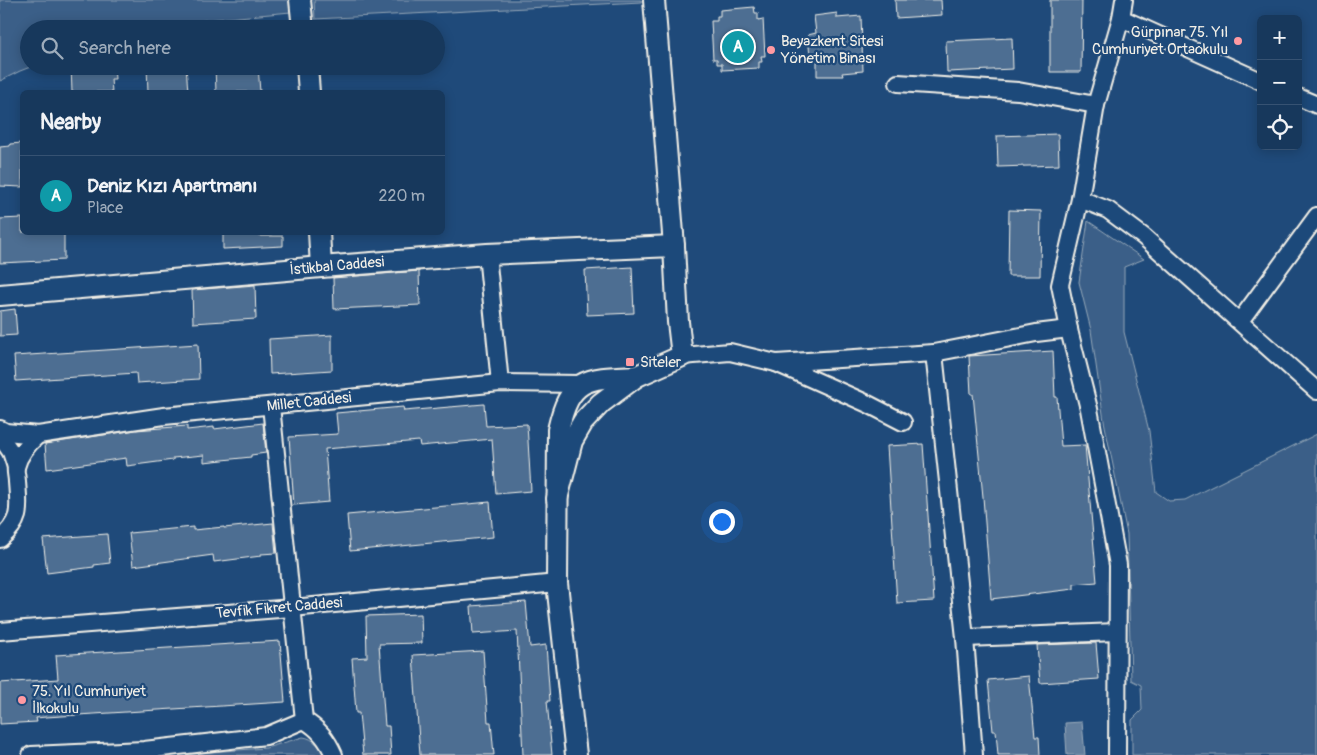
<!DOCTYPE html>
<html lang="en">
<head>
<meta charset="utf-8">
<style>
	:root { --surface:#17385c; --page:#244365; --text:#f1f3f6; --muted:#9eacbb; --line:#365272; --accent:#e797bd }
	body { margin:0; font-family:Pangolin,sans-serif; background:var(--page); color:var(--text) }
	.controls { position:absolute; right:15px; top:15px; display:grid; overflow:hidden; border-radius:8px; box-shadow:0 2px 12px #0003 }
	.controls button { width:45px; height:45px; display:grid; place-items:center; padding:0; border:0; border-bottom:1px solid var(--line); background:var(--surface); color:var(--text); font:25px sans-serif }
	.you { position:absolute; left:721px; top:521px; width:18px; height:18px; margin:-12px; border:4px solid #fff; border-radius:50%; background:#1a73e8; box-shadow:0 0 0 8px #1a73e833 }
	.badge { display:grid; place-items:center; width:32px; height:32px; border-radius:50%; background:var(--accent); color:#fff; font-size:16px; font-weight:700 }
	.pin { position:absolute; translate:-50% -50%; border:2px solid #fff; box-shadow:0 1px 5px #0006 }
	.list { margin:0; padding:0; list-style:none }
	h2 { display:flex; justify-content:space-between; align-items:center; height:65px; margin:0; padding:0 20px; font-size:21px }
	h2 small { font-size:16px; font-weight:400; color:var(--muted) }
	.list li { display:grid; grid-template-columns:32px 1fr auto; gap:15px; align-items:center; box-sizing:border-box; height:80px; padding:0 20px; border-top:1px solid var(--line) }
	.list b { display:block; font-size:19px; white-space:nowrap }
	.list p { margin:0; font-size:16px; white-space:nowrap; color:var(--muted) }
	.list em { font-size:16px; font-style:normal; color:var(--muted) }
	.icon { flex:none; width:28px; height:28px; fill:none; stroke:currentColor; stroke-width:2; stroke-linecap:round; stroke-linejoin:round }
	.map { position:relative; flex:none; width:1317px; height:755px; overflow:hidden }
	.search { position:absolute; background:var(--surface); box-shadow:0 2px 12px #0003; left:20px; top:20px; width:425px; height:55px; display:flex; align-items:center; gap:12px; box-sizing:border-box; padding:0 18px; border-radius:28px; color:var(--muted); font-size:19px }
	.panel { position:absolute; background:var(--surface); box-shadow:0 2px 12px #0003; left:20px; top:90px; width:425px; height:145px; border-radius:8px }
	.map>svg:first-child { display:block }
</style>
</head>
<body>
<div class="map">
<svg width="1317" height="755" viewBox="0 0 1317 755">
	<rect width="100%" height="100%" fill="#1f4a7a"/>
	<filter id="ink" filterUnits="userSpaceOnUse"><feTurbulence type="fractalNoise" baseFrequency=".02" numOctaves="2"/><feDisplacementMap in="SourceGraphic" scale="10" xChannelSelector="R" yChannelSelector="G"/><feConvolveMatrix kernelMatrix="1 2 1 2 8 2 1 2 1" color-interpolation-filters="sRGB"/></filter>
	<g filter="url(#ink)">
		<!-- green -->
		<g fill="#3a5f88" stroke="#97a8b8">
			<path d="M0 0H300L301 11 155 25 143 29H29V66H33L20 71 0 81Z"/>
			<path d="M314 0H641V2L315 19Z"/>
			<path d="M1088 221 1144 259 1124 267V332L1149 431 1156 492 1169 501 1185 500 1317 434V755H1132V720L1142 710 1141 685 1131 680 1127 534 1104 421 1091 330 1079 282Z"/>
			<path d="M303 737C314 738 319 747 326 755H168L266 748Z"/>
		</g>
		<!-- water -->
		<path fill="#627e9d" stroke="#9cacbb" d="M1082 722 1085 755H1067L1065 723Z"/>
		<!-- building -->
		<g fill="#4d6e92" stroke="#f4f1e8">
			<path d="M895 0H941L942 15 896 18Z"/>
			<path d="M1050 0H1082L1081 72H1050Z"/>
			<path d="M754 7 755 13H758V20L763 19 765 56H761L762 62H759V68L722 70V64H717V59H713L711 21H717V16H720V10Z"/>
			<path d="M837 13V18L861 16 863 71 842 73 843 76H817V57H810L808 35 816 33 814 16Z"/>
			<path d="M1012 38 1013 69 947 72 946 41Z"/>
			<path d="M71 66H114L115 79H111L112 92H72Z"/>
			<path d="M147 66H186L188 92H148Z"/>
			<path d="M215 66H258L260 92H216Z"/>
			<path d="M1058 134 1059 165 998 167 997 136Z"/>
			<path d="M22 143V187L0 186V147L10 146V144Z"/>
			<path d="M1009 210 1041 211 1040 276H1008Z"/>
			<path d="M22 218V232H64V260L0 263V219Z"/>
			<path d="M223 232H260V236H283V246L223 249Z"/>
			<path d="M632 267 634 313 587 315 585 270Z"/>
			<path d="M419 271 420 305 334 309 333 278Z"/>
			<path d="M255 285 256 319 193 323 192 290Z"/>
			<path d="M15 309 17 335 0 336V311Z"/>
			<path d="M332 335V370L270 374 269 339Z"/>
			<path d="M198 344 199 379 137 383 136 373 16 381 14 356Z"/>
			<path d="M1053 351 1055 397H1057L1061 446 1085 445 1097 582 1074 584V589L991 599 983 497 973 394H971L969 356Z"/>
			<path d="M484 404 486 426 527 424 531 491 496 494 492 439 420 446 419 441 325 449 329 502 294 505 289 437 338 434 336 413 403 407 404 411Z"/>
			<path d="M263 423 266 453 251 455V457L204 462V455L173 458V460L127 466 126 458 47 469 45 444 136 430 187 426V430L214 427V429Z"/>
			<path d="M923 444 934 601 897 603 887 446Z"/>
			<path d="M490 502 493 537 350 551 347 515Z"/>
			<path d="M273 523 276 553 261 554V556L214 562 213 555 133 566 129 533 193 527V530L224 527V528Z"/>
			<path d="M107 534 110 563 94 565V567L47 573 43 539Z"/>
			<path d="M526 602 530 647 546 645 550 701H547L552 755H523L517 631 473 634 471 606Z"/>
			<path d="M421 614 422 643 379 644 385 726H389L391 755H363L359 713H356L352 658 367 657 366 616Z"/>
			<path d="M280 641 285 702 46 717 36 718 37 722 0 724V683L58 679 56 655Z"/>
			<path d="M1096 643 1099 679 1040 683 1037 645Z"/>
			<path d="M483 651 488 722H491L494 755H420L413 655Z"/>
			<path d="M1029 676 1035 737H1039L1040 755H998L996 731H993L988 680Z"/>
		</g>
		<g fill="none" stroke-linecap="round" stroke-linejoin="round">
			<defs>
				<g id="minor">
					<path d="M1121 18 1261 81"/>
					<path d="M898 83 1018 91 1096 105"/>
					<path d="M1298 97 1317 105"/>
					<path d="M1080 199 1108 210 1144 237 1317 391"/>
					<path d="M487 254 500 383"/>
					<path d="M1240 321 1317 216"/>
					<path d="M934 353 965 638 974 755"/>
					<path d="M682 356 730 352 776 363 868 404 903 422"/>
					<path d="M776 363 934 353 1036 333 1069 329"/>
					<path d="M271 406 304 720C319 729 327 739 334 755"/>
					<path d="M0 429 6 432 38 435 164 416 500 383 581 384"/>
					<path d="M0 436 11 452 16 467"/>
					<path d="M0 539C22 520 19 509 17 482 17 477 15 471 16 467 19 454 29 443 38 435"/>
					<path d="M0 631 292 608 557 583"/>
					<path d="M965 638 1117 632"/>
					<path d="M31 755 144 750 266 736 304 720"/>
					<path d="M1117 755 1118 565 1089 409 1070 334 1060 285 1080 199 1096 105 1121 18 1124 0"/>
				</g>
				<g id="tertiary">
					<path d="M300 0 303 29"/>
					<path d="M307 66 309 92"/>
					<path d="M319 232 321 267"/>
					<path d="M0 295 321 267 487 254 674 246"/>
					<path d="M557 499 572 441 583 422 601 403 637 376 682 356 678 322 674 246 654 0"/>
					<path d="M576 755 557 583 558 430C570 377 586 378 637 376"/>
				</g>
			</defs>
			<!-- minor casing -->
			<use href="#minor" stroke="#f4f1e8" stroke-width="20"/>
			<!-- tertiary casing -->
			<use href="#tertiary" stroke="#f4f1e8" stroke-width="24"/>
			<!-- minor -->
			<use href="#minor" stroke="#1f4a7a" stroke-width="16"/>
			<!-- tertiary -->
			<use href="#tertiary" stroke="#1f4a7a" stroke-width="20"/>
		</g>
	</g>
	<!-- markers -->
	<g fill="#ff9aa2" stroke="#1f4a7a" stroke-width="2">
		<circle cx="1238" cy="41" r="5"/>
		<circle cx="771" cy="50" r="5"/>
		<rect x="625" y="357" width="10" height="10" rx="2.5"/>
		<circle cx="22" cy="700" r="5"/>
	</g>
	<g text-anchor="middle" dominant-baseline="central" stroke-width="4.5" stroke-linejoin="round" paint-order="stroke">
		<!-- poi labels -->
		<g font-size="15" fill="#f4f1e8" stroke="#1f4a7a" text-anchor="start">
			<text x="1228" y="32" text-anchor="end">Gürpınar 75. Yıl<tspan x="1228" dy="17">Cumhuriyet Ortaokulu</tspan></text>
			<text x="781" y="41">Beyazkent Sitesi<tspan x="781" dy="17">Yönetim Binası</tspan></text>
			<text x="640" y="362">Siteler</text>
			<text x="32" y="691">75. Yıl Cumhuriyet<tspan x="32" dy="17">İlkokulu</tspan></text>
		</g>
		<!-- street labels -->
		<g font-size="15" fill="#f4f1e8" stroke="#1f4a7a">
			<text transform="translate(337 266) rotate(-5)">İstikbal Caddesi</text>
			<text transform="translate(309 402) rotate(-6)">Millet Caddesi</text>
			<text transform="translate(279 608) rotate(-5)">Tevfik Fikret Caddesi</text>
		</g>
	</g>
</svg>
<div class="controls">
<button>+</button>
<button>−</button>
<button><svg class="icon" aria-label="locate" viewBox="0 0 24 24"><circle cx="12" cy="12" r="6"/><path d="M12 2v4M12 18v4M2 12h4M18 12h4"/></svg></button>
</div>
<div class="you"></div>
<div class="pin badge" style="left:738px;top:47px;background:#0f9aa8">A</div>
<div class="search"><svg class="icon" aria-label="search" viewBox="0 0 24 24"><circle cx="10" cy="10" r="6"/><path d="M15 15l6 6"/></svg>Search here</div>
<section class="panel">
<h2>Nearby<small></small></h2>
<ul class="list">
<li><span class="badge" style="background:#0f9aa8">A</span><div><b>Deniz Kızı Apartmanı</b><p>Place</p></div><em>220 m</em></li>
</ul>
</section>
</div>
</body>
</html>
